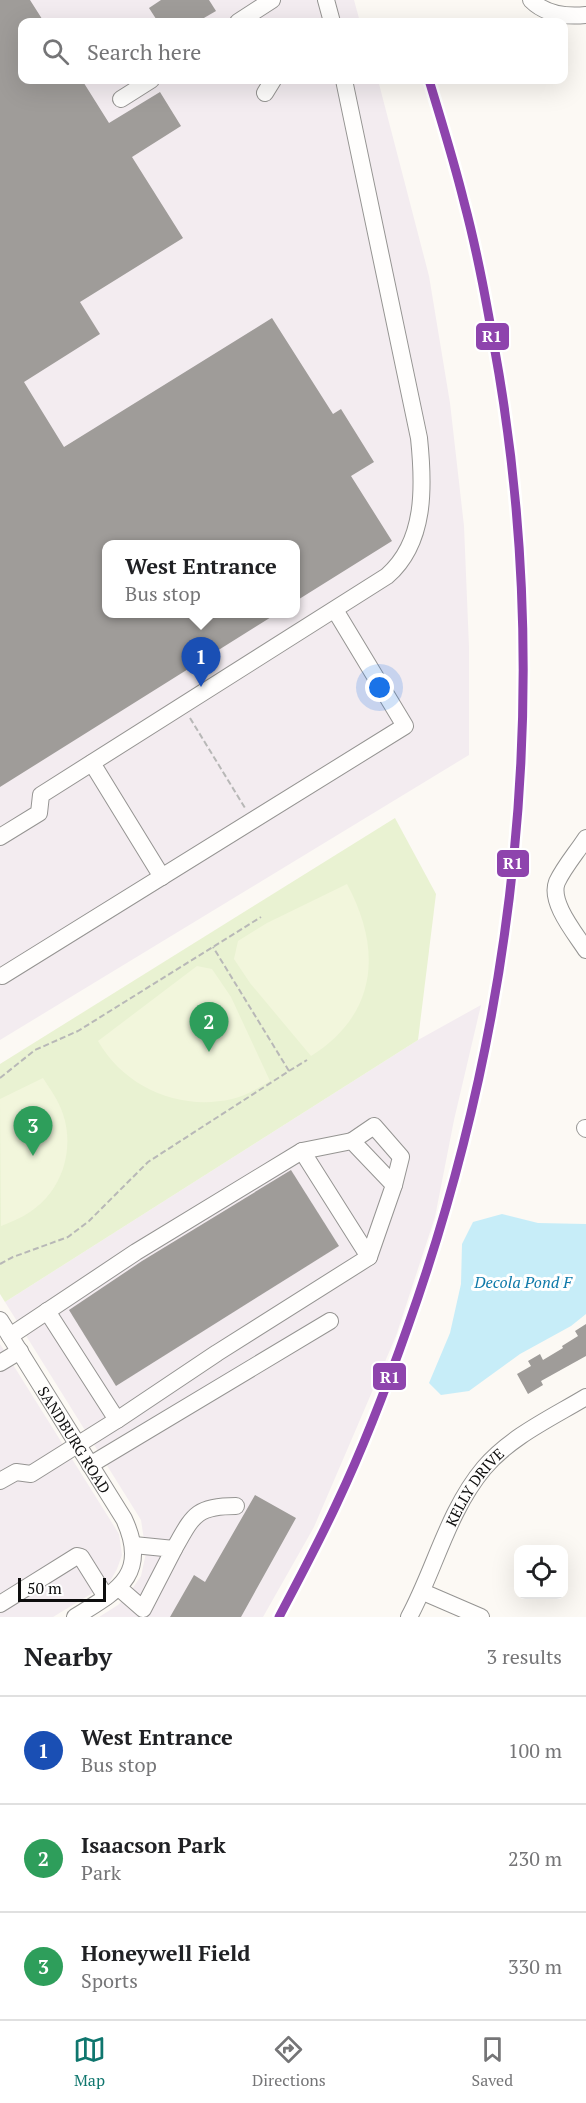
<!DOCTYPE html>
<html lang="en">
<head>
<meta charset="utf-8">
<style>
	:root { --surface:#fff; --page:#f2f2f2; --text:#202124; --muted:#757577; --line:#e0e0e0; --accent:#0f766e }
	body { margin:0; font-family:"PT Serif",serif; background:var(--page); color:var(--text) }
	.controls { position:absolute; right:18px; bottom:18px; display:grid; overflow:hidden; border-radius:12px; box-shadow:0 6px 24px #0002 }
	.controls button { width:54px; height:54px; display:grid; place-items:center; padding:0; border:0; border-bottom:2px solid var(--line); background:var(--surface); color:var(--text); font:30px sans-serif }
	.scale { position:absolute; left:18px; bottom:15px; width:88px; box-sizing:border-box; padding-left:6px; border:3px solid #0e0e0e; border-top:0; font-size:16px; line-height:21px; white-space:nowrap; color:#0e0e0e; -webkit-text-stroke:4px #fff; paint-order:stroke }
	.you { position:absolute; left:380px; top:688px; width:21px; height:21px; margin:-15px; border:4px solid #fff; border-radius:50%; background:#1a73e8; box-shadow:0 0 0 9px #1a73e833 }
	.badge { display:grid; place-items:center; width:39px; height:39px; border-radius:50%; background:var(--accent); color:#fff; font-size:20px; font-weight:700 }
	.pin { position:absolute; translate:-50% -50px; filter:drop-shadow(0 2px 3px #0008) }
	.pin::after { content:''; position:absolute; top:32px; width:21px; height:18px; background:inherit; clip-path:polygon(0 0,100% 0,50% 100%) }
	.popup { position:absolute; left:102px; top:540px; width:198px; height:78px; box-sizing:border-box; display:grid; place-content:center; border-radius:12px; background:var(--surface); filter:drop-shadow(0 2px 4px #0005); font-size:20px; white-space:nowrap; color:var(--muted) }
	.popup b { font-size:22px; color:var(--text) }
	.popup::after { content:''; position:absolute; left:50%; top:100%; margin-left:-12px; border:12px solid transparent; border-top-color:var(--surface) }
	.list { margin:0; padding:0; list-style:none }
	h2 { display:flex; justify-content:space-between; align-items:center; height:78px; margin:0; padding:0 24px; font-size:26px }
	h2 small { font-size:20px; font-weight:400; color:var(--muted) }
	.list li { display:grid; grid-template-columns:39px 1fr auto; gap:18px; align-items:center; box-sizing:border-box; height:108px; padding:0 24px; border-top:2px solid var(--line) }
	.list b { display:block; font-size:22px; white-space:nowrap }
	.list p { margin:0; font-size:20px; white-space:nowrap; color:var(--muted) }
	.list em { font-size:20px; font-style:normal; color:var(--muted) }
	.icon { flex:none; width:33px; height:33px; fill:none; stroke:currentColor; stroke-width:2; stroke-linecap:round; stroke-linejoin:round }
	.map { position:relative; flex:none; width:586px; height:1617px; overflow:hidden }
	.search { position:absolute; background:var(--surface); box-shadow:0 6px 24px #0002; left:18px; right:18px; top:18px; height:66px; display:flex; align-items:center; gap:15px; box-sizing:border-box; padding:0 21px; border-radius:12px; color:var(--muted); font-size:22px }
	.sheet { height:402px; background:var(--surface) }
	nav { display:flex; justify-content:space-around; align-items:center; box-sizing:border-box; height:84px; border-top:2px solid var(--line); background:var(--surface); font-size:16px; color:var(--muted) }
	nav a { display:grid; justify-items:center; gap:3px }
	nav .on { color:var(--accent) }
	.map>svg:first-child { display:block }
</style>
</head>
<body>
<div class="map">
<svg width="586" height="1617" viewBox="0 0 586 1617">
	<rect width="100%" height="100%" fill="#fcf9f4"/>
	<!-- industrial -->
	<g fill="#f3ecf0" fill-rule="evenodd">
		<path d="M0 0H354L360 22H22V80H378L429 276 450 403 464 526 469 647V755L0 1040ZM106 544H296V614H106Z"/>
		<path d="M481 1005 454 1120 435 1217 396 1336 314 1527 263 1617H99L118 1605 128 1595 141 1576 146 1553 141 1520 5 1302 418 1040Z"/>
		<path d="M0 1344 119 1534 122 1555 117 1569 109 1583 53 1617H0Z"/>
	</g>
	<!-- green -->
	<path fill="#e9f2d2" d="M395 818 436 894 418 1040 5 1302 0 1294V1064Z"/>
	<!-- pitch -->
	<g fill="#f2f6dc">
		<path d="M347 884C382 949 378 1014 311 1056L250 983 234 959 238 941 267 923Z"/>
		<path d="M197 966 212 969 231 997 270 1081C258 1088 246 1096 232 1099 180 1111 125 1088 98 1041Z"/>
		<path d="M43 1078C50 1089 59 1101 63 1114 75 1150 62 1191 30 1212 21 1218 11 1222 1 1226L0 1099Z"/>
	</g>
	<!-- water -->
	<path fill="#c7edf8" d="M502 1214 538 1223 586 1224V1314L571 1326 520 1354 469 1391 441 1395 429 1383 450 1333 461 1284 462 1244 473 1222Z"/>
	<!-- building -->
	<g fill="#9f9c99">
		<path d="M0 0H30L44 22H22V80H82L109 123 160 92 181 126 132 157 183 238 80 302 100 334 24 382 64 447 272 318 333 414 341 409 374 462 351 476 392 541 296 601V544H106V614H276L0 787Z"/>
		<path d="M161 0H209L216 11 197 22H158L149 8Z"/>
		<path d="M291 1170 339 1246 116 1386 69 1310 142 1261Z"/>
		<path d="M586 1324V1356L541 1381 543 1385 528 1394 517 1374 531 1366 528 1361 540 1354 543 1360 563 1348 562 1346 578 1336 575 1331Z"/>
		<path d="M255 1495 296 1518 241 1617H170L194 1575 205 1582Z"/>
	</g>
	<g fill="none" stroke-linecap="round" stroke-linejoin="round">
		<defs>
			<g id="minor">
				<path d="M326 0 332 22"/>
				<path d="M531 0C546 15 566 17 586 15"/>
				<path d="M238 22 272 0"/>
				<path d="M265 93 273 80"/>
				<path d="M121 99 151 80"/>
				<path d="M92 763 162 877"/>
				<path d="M0 837 39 813 41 795 387 576C426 542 424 486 419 438L344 80"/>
				<path d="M586 838C577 852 564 867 557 882 549 902 575 933 586 950"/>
				<path d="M2 976 405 726 335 610"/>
				<path d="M585 1128 586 1129"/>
				<path d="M352 1141 374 1126 401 1157 394 1185"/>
				<path d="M302 1151 369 1257"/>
				<path d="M47 1311 117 1420"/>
				<path id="s1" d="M0 1320 124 1519C150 1575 117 1591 75 1617"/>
				<path d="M0 1363 20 1351"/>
				<path d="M90 1465 330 1321"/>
				<path d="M0 1481 16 1472 31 1474 117 1420 217 1353 369 1257 394 1185 352 1141 302 1151 136 1252 10 1336"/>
				<path d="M174 1549C193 1516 195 1506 236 1506"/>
				<path d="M119 1588 143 1609 174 1549 134 1545"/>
				<path d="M423 1592 481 1617"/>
				<path d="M0 1604 77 1556 81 1557 106 1597"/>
				<path id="s2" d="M409 1617C435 1569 448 1511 484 1468 510 1437 551 1418 586 1397"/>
			</g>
		</defs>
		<!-- minor casing -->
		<use href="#minor" stroke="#959492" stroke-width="18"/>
		<!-- path -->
		<g stroke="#b8b8b7" stroke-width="2" stroke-dasharray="6 3" stroke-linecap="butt">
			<path d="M190 718 245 808"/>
			<path d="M289 1071 307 1060"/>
			<path d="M0 1078 35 1050 78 1031 261 917"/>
			<path d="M0 1264 13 1257 68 1237 89 1221 148 1162 289 1071 213 947"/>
		</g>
		<!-- minor -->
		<use href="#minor" stroke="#fffefd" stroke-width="16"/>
		<defs>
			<path id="rail-1" d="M279 1617C299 1579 319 1542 337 1503 364 1446 387 1386 408 1326 516 1022 552 694 499 374 489 317 479 258 464 202 454 161 441 120 429 80"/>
		</defs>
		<!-- rail-1 casing -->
		<use href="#rail-1" stroke="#fff" stroke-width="14"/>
		<!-- rail-1 -->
		<use href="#rail-1" stroke="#8e44ad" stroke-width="9"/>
	</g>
	<g text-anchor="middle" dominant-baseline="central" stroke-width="6" stroke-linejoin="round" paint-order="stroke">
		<!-- street labels -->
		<g font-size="15" fill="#0e0e0e" stroke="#fff">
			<text stroke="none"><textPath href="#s1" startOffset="141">SANDBURG ROAD</textPath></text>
			<text stroke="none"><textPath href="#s2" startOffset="146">KELLY DRIVE</textPath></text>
		</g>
		<!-- water labels -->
		<g font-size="16" font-style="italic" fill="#0e79a9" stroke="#fff">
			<text x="523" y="1282">Decola Pond F</text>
		</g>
	</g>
	<g stroke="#fff" stroke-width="2">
		<rect x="475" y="322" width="35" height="29" rx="6" fill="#8e44ad"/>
		<rect x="496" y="849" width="34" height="29" rx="6" fill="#8e44ad"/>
		<rect x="372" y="1362" width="35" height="29" rx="6" fill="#8e44ad"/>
	</g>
	<g font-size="16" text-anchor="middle" font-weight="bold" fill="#fff">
		<text x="492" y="342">R1</text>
		<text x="513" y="869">R1</text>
		<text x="390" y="1383">R1</text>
	</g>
</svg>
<div class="controls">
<button><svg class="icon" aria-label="locate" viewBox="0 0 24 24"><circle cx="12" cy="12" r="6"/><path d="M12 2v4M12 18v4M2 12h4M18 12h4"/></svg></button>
</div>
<div class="scale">50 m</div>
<div class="you"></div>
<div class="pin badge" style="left:201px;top:687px;background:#1a4fb4">1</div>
<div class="popup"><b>West Entrance</b>Bus stop</div>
<div class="pin badge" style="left:209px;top:1052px;background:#2e9e5b">2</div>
<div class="pin badge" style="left:33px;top:1156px;background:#2e9e5b">3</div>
<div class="search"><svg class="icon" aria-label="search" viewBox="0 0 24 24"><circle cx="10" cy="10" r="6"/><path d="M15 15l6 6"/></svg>Search here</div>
</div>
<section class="sheet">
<h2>Nearby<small>3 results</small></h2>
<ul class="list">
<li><span class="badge" style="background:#1a4fb4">1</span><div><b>West Entrance</b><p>Bus stop</p></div><em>100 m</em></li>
<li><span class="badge" style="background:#2e9e5b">2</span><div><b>Isaacson Park</b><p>Park</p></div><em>230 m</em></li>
<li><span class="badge" style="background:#2e9e5b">3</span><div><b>Honeywell Field</b><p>Sports</p></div><em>330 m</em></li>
</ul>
</section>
<nav>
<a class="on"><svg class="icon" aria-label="map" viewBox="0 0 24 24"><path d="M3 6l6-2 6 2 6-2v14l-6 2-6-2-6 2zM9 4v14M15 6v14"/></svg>Map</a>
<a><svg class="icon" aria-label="directions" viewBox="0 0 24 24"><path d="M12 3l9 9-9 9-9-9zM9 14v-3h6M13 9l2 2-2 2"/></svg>Directions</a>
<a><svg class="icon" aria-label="saved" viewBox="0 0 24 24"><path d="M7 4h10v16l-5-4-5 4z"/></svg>Saved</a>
</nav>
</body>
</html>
